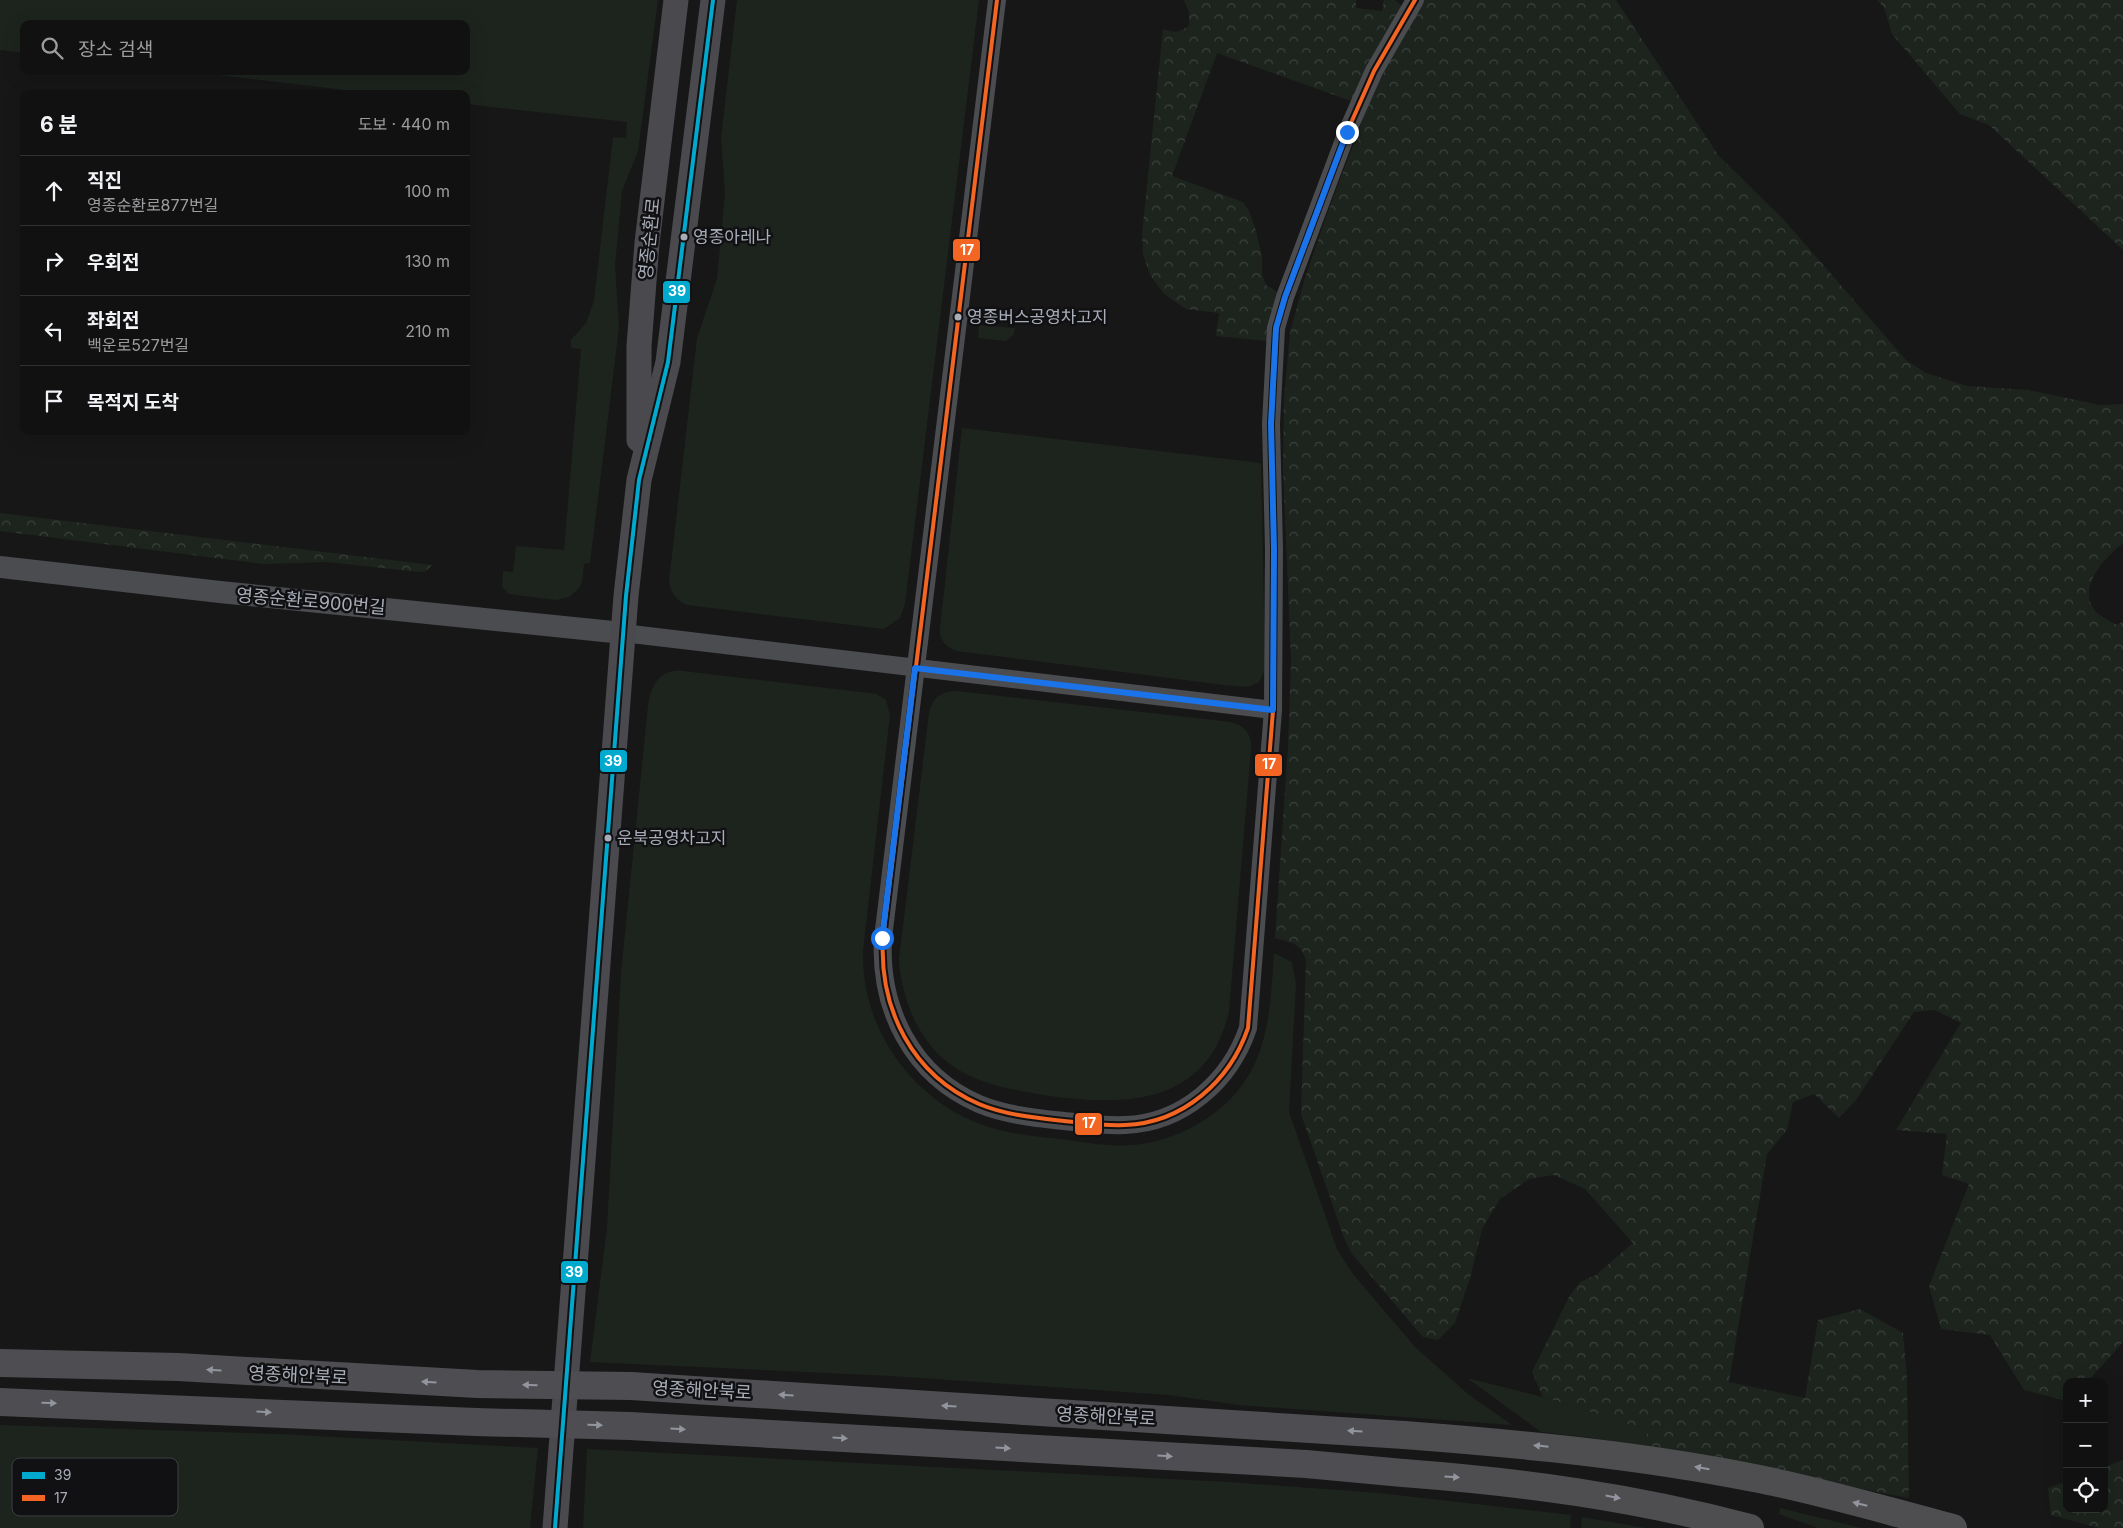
<!DOCTYPE html>
<html lang="ko">
<head>
<meta charset="utf-8">
<style>
	:root { --surface:#111; --page:#1a1a1a; --text:#f1f3f6; --muted:#9c9d9f; --line:#303131 }
	body { margin:0; font-family:Inter,"Noto Sans KR",sans-serif; background:var(--page); color:var(--text) }
	.controls { position:absolute; right:15px; bottom:15px; display:grid; overflow:hidden; border-radius:10px; box-shadow:0 5px 20px #0002 }
	.controls button { width:45px; height:45px; display:grid; place-items:center; padding:0; border:0; border-bottom:1px solid var(--line); background:var(--surface); color:var(--text); font:25px sans-serif }
	.stop { position:absolute; width:15px; height:15px; margin:-11px; border:4px solid #1a73e8; border-radius:50%; background:#fff }
	.stop.end { background:#1a73e8; border-color:#fff; box-shadow:0 1px 5px #0008 }
	.list { margin:0; padding:0; list-style:none }
	h2 { display:flex; justify-content:space-between; align-items:center; height:65px; margin:0; padding:0 20px; font-size:21px }
	h2 small { font-size:16px; font-weight:400; color:var(--muted) }
	.list li { display:grid; grid-template-columns:32px 1fr auto; gap:15px; align-items:center; box-sizing:border-box; height:70px; padding:0 20px; border-top:1px solid var(--line) }
	.list b { display:block; font-size:19px; white-space:nowrap }
	.list p { margin:0; font-size:16px; white-space:nowrap; color:var(--muted) }
	.list em { font-size:16px; font-style:normal; color:var(--muted) }
	.icon { flex:none; width:28px; height:28px; fill:none; stroke:currentColor; stroke-width:2; stroke-linecap:round; stroke-linejoin:round }
	.map { position:relative; flex:none; width:2123px; height:1528px; overflow:hidden }
	.search { position:absolute; background:var(--surface); box-shadow:0 5px 20px #0002; left:20px; top:20px; width:450px; height:55px; display:flex; align-items:center; gap:12px; box-sizing:border-box; padding:0 18px; border-radius:10px; color:var(--muted); font-size:19px }
	.panel { position:absolute; background:var(--surface); box-shadow:0 5px 20px #0002; left:20px; top:90px; width:450px; height:345px; border-radius:10px }
	.map>svg:first-child { display:block }
</style>
</head>
<body>
<div class="map">
<svg width="2123" height="1528" viewBox="0 0 2123 1528">
	<defs>
		<pattern id="forest-crowns" width="20" height="18" patternUnits="userSpaceOnUse" patternTransform="scale(1.25)"><rect width="20" height="18" fill="#1d241e"/><path d="M2 6a3 3 0 1 1 6 0M12 15a3 3 0 1 1 6 0" fill="none" stroke="#3b413d"/></pattern>
	</defs>
	<rect width="100%" height="100%" fill="#171717"/>
	<!-- grass -->
	<g fill="#1d241e">
		<path d="M0 0H658L638 151 622 191 615 266 619 328 590 563 584 564 582 583 578 589 569 597 557 600 509 594 502 587 503 571 513 572 516 546 564 550 581 349 571 348V340L586 323 594 301 613 137 626 138 627 122 466 104V94H379L183 71H466V24H24V53L0 50Z"/>
		<path d="M737 0H979L905 604 900 618 884 629 687 605C675 600 671 593 669 581L697 338 717 279 725 193 721 138Z"/>
		<path d="M979 325 1015 328 1014 334 1006 341 978 338Z"/>
		<path d="M962 428 1261 463 1265 662 1264 672 1259 682 1248 687 1224 685 957 651C945 647 939 640 940 628Z"/>
		<path d="M683 671 877 694 886 700 890 715 863 951C861 1026 909 1097 980 1124 1006 1134 1035 1136 1062 1139 1087 1143 1115 1148 1141 1144 1183 1138 1224 1114 1247 1078 1270 1042 1271 995 1274 953L1292 962 1296 984 1289 1112 1337 1249 1353 1274 1415 1347 1468 1394 1512 1425 1239 1405 1169 1395 891 1376 590 1362 607 1228 621 973 648 706C651 686 659 669 683 671Z"/>
		<path d="M957 691 1231 722C1246 726 1252 735 1251 750L1229 1011C1208 1106 1123 1107 1043 1095 1007 1089 967 1082 939 1055 914 1030 901 993 899 959L929 713C932 698 941 691 957 691Z"/>
		<path d="M1467 1378 1543 1397 1647 1430 1645 1447 1593 1438 1541 1432Z"/>
		<path d="M0 1425 279 1434 538 1448 530 1528H0Z"/>
		<path d="M587 1449 1229 1482 1379 1493 1571 1515 1570 1528H583Z"/>
		<path d="M1780 1508 1862 1528H1818L1779 1514Z"/>
		<path d="M1582 1517 1640 1527 1646 1528H1581Z"/>
	</g>
	<!-- forest -->
	<g fill="url(#forest-crowns)">
		<path d="M1184 0H1356V8L1382 11 1384 0H1395L1403 7 1354 102 1217 53 1172 176 1243 202 1250 213 1256 231 1262 256V274L1266 285 1277 292 1267 341 1216 336 1219 313 1186 309 1164 294 1150 275 1143 254 1142 234 1163 29C1174 33 1180 33 1189 25V12Z"/>
		<path d="M1422 0H1616L1718 155 1784 220 1906 360 1926 373 1967 386 2028 390 2100 405 2123 404V543C2105 558 2075 588 2096 612 2101 617 2110 621 2117 625L2123 621V1342L2087 1382H2067V1401L2024 1390 1990 1335 1941 1329 1929 1286 1969 1184 1942 1175 1947 1134 1896 1130 1961 1023 1935 1010 1914 1012 1856 1100 1839 1118 1814 1094 1793 1102 1787 1130 1767 1154 1729 1382 1805 1398 1818 1320 1860 1309 1903 1333 1907 1379 1909 1498 1645 1447 1647 1430 1543 1397 1532 1372 1569 1297 1580 1282 1596 1275 1633 1243 1585 1189 1554 1175 1529 1179 1500 1199 1482 1229 1471 1275 1455 1323 1438 1340 1423 1337 1352 1254 1344 1238 1301 1114 1306 959 1301 949 1293 943 1275 938 1288 747 1291 660 1283 468 1284 398 1290 333 1304 281 1326 217 1379 76Z"/>
		<path d="M1877 0H2123V250L1989 125 1960 114 1892 34 1884 7Z"/>
		<path d="M0 513 432 565 426 571 419 572 328 562 263 564 0 531Z"/>
		<path d="M2123 1460V1528H2099L2051 1515 2048 1488 2067 1481V1509H2104V1467Z"/>
	</g>
	<g fill="none" stroke-linecap="round" stroke-linejoin="round">
		<!-- minor -->
		<g stroke="#4b4c50" stroke-width="18">
			<path d="M997 0 883 938C879 1009 912 1075 979 1104 1005 1115 1037 1118 1064 1121 1084 1123 1105 1126 1125 1125 1183 1123 1230 1081 1248 1028L1273 710 1274 549 1271 424 1276 328 1285 297 1347 132 1374 71 1415 0"/>
			<path d="M623 633 1273 710"/>
		</g>
		<!-- tertiary -->
		<path stroke="#4b4c50" stroke-width="22" d="M0 567 220 592 623 633"/>
		<!-- secondary -->
		<g stroke="#4a4a4e" stroke-width="25">
			<path d="M639 440V346L647 243 676 0"/>
			<path d="M555 1528 626 596 639 480 668 362 713 0"/>
		</g>
		<!-- trunk -->
		<g stroke="#4e4e52" stroke-width="28">
			<path d="M0 1363 178 1367 477 1384 631 1386 1404 1435"/>
			<path d="M0 1402 476 1422 630 1426 1306 1464 1403 1473"/>
		</g>
		<!-- motorway -->
		<g stroke="#4e4e51" stroke-width="28">
			<path d="M1404 1435C1522 1444 1638 1455 1754 1478 1821 1491 1888 1511 1953 1528"/>
			<path d="M1403 1473C1522 1482 1634 1497 1750 1528"/>
		</g>
		<defs>
			<path id="bus-1" d="M555 1528 626 596 639 480 668 362 713 0"/>
			<path id="bus-2" d="M997 0 883 938C879 1009 912 1075 979 1104 1005 1115 1037 1118 1064 1121 1084 1123 1105 1126 1125 1125 1183 1123 1230 1081 1248 1028L1273 710 1274 549 1271 424 1276 328 1285 297 1347 132 1374 71 1415 0"/>
		</defs>
		<!-- bus-1 casing -->
		<use href="#bus-1" stroke="#111113" stroke-width="8"/>
		<!-- bus-2 casing -->
		<use href="#bus-2" stroke="#111113" stroke-width="8"/>
		<!-- bus-1 -->
		<use href="#bus-1" stroke="#00a9ce" stroke-width="4"/>
		<!-- bus-2 -->
		<use href="#bus-2" stroke="#f26522" stroke-width="4"/>
	</g>
	<!-- one-way arrows -->
	<defs><path id="oneway-solid" d="M-6-.8H1V-3.2L6.5 0L1 3.2V.8H-6Z" transform="scale(1.25)"/></defs>
	<g fill="#92959e">
		<use href="#oneway-solid" transform="translate(214 1370) rotate(-176)"/>
		<use href="#oneway-solid" transform="translate(429 1382) rotate(-177)"/>
		<use href="#oneway-solid" transform="translate(530 1385) rotate(-179)"/>
		<use href="#oneway-solid" transform="translate(786 1395) rotate(-177)"/>
		<use href="#oneway-solid" transform="translate(49 1403) rotate(1)"/>
		<use href="#oneway-solid" transform="translate(949 1406) rotate(-176)"/>
		<use href="#oneway-solid" transform="translate(264 1412) rotate(3)"/>
		<use href="#oneway-solid" transform="translate(595 1425) rotate(1)"/>
		<use href="#oneway-solid" transform="translate(678 1429) rotate(3)"/>
		<use href="#oneway-solid" transform="translate(1355 1431) rotate(-176)"/>
		<use href="#oneway-solid" transform="translate(840 1438) rotate(3)"/>
		<use href="#oneway-solid" transform="translate(1541 1446) rotate(-174)"/>
		<use href="#oneway-solid" transform="translate(1003 1448) rotate(4)"/>
		<use href="#oneway-solid" transform="translate(1165 1456) rotate(3)"/>
		<use href="#oneway-solid" transform="translate(1702 1468) rotate(-170)"/>
		<use href="#oneway-solid" transform="translate(1452 1477) rotate(4)"/>
		<use href="#oneway-solid" transform="translate(1613 1497) rotate(11)"/>
		<use href="#oneway-solid" transform="translate(1860 1504) rotate(-166)"/>
	</g>
	<g fill="none" stroke-linecap="round" stroke-linejoin="round">
		<!-- route -->
		<path stroke="#1a73e8" stroke-width="6" d="M882 938 915 668 1273 710 1274 549 1271 424 1276 328 1285 297 1347 132"/>
	</g>
	<!-- markers -->
	<g fill="#a8adb8" stroke="#111113" stroke-width="2">
		<circle cx="684" cy="237" r="4.5"/>
		<circle cx="958" cy="317" r="4.5"/>
		<circle cx="608" cy="838" r="4.5"/>
	</g>
	<g text-anchor="middle" dominant-baseline="central" stroke-width="5" stroke-linejoin="round" paint-order="stroke">
		<!-- bus labels -->
		<g font-size="17" fill="#a8adb8" stroke="#111113" text-anchor="start">
			<text x="693" y="237">영종아레나</text>
			<text x="967" y="317">영종버스공영차고지</text>
			<text x="617" y="838">운북공영차고지</text>
		</g>
		<!-- street labels -->
		<g font-size="18" fill="#a8adb8" stroke="#111113">
			<text transform="translate(649 239) rotate(-84)">영종순환로</text>
			<text transform="translate(311 601) rotate(5)">영종순환로900번길</text>
			<text transform="translate(298 1375) rotate(3)">영종해안북로</text>
			<text transform="translate(702 1390) rotate(3)">영종해안북로</text>
			<text transform="translate(1106 1416) rotate(3)">영종해안북로</text>
		</g>
	</g>
	<!-- legend -->
	<rect x="12" y="1458" width="166" height="58" rx="8" fill="#111113" stroke="#3e4045" stroke-width="1"/>
	<rect x="22" y="1472" width="23" height="7" fill="#00a9ce"/>
	<rect x="22" y="1495" width="23" height="6" fill="#f26522"/>
	<g font-size="14" fill="#a8adb8">
		<text x="54" y="1480">39</text>
		<text x="54" y="1503">17</text>
	</g>
	<g stroke="#111113" stroke-width="2">
		<rect x="952" y="238" width="29" height="24" rx="5" fill="#f26522"/>
		<rect x="662" y="280" width="29" height="24" rx="5" fill="#00a9ce"/>
		<rect x="599" y="749" width="29" height="24" rx="5" fill="#00a9ce"/>
		<rect x="1254" y="753" width="29" height="24" rx="5" fill="#f26522"/>
		<rect x="1074" y="1112" width="29" height="24" rx="5" fill="#f26522"/>
		<rect x="560" y="1260" width="29" height="24" rx="5" fill="#00a9ce"/>
	</g>
	<g font-size="14" text-anchor="middle" font-weight="bold" fill="#fff">
		<text x="967" y="255">17</text>
		<text x="677" y="296">39</text>
		<text x="613" y="766">39</text>
		<text x="1269" y="769">17</text>
		<text x="1089" y="1128">17</text>
		<text x="574" y="1277">39</text>
	</g>
</svg>
<div class="controls">
<button>+</button>
<button>−</button>
<button><svg class="icon" aria-label="locate" viewBox="0 0 24 24"><circle cx="12" cy="12" r="6"/><path d="M12 2v4M12 18v4M2 12h4M18 12h4"/></svg></button>
</div>
<div class="stop" style="left:882px;top:938px"></div>
<div class="stop end" style="left:1347px;top:132px"></div>
<div class="search"><svg class="icon" aria-label="search" viewBox="0 0 24 24"><circle cx="10" cy="10" r="6"/><path d="M15 15l6 6"/></svg>장소 검색</div>
<section class="panel">
<h2>6 분<small>도보 · 440 m</small></h2>
<ul class="list">
<li><svg class="icon" aria-label="ahead" viewBox="0 0 24 24"><path d="M12 20V5M6 11l6-6 6 6"/></svg><div><b>직진</b><p>영종순환로877번길</p></div><em>100 m</em></li>
<li><svg class="icon" aria-label="right" viewBox="0 0 24 24"><path d="M7 20v-9h11M14 6l5 5-5 5"/></svg><div><b>우회전</b></div><em>130 m</em></li>
<li><svg class="icon" aria-label="left" viewBox="0 0 24 24"><path d="M17 20v-9H6M10 6l-5 5 5 5"/></svg><div><b>좌회전</b><p>백운로527번길</p></div><em>210 m</em></li>
<li><svg class="icon" aria-label="arrive" viewBox="0 0 24 24"><path d="M6 21V4h12l-3 4 3 4H6"/></svg><div><b>목적지 도착</b></div></li>
</ul>
</section>
</div>
</body>
</html>
